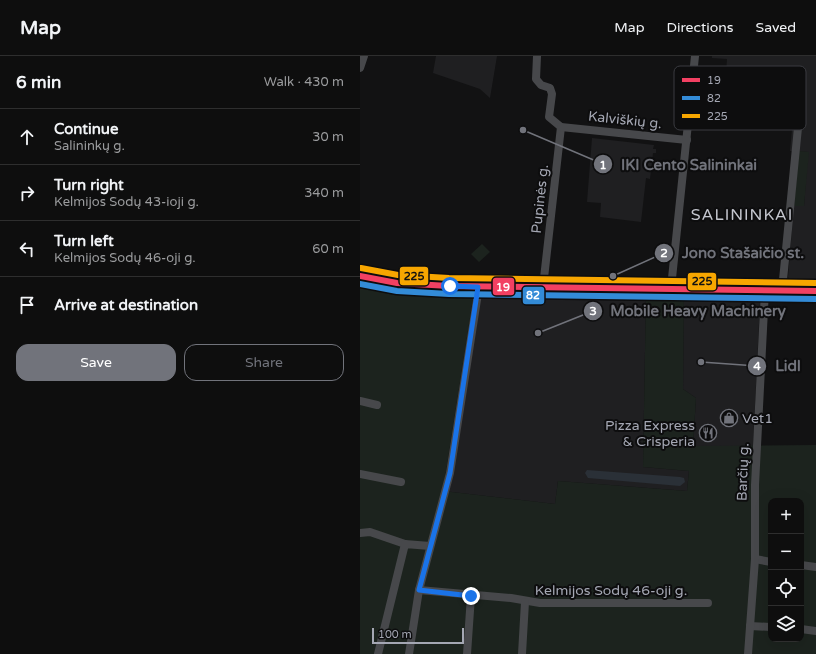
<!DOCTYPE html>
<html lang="en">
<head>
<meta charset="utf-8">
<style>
	:root { --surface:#0e0e0e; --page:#171717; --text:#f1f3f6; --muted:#9b9c9e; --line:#2e2e2e; --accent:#71737b }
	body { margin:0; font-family:"Varela Round",sans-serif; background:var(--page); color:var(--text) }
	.controls { position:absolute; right:12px; bottom:12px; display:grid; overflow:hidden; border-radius:8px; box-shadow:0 4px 16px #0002 }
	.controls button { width:36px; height:36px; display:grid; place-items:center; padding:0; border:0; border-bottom:1px solid var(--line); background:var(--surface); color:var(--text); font:20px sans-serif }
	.scale { position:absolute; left:12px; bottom:10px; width:92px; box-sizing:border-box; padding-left:4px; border:2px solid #a4a7b3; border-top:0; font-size:11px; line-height:14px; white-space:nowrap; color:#a4a7b3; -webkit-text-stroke:3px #0d0d0e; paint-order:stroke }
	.stop { position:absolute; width:12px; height:12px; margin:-9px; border:3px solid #1a73e8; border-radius:50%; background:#fff }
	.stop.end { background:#1a73e8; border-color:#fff; box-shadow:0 1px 4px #0008 }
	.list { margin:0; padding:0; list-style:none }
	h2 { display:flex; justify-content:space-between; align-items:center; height:52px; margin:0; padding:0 16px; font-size:17px }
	h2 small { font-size:13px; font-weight:400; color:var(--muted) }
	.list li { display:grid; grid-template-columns:26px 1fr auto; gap:12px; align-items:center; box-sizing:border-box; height:56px; padding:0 16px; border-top:1px solid var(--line) }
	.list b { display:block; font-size:15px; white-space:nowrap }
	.list p { margin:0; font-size:13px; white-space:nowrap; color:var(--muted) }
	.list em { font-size:13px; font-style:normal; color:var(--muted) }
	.actions { display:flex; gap:8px; padding:12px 16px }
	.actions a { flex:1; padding:9px 0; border:1px solid var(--accent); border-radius:12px; text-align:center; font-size:14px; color:var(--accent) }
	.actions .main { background:var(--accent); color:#fff }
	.icon { flex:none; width:22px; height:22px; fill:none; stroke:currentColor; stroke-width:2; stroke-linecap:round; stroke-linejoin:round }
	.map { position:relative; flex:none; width:456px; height:598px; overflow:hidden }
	header { display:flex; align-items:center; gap:24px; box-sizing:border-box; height:56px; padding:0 20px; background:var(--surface); border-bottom:1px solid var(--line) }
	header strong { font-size:19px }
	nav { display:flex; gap:22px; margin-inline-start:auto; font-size:14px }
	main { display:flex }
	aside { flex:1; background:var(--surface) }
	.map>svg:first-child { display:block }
</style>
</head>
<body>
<header>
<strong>Map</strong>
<nav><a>Map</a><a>Directions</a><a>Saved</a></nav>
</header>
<main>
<aside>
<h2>6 min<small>Walk · 430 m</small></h2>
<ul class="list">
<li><svg class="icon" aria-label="ahead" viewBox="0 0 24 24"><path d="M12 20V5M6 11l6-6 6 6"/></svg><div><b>Continue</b><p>Salininkų g.</p></div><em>30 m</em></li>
<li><svg class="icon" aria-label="right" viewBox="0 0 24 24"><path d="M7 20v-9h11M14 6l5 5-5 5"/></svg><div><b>Turn right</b><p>Kelmijos Sodų 43-ioji g.</p></div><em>340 m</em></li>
<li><svg class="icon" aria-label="left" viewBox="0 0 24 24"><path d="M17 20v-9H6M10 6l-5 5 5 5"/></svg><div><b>Turn left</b><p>Kelmijos Sodų 46-oji g.</p></div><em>60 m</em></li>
<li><svg class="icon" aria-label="arrive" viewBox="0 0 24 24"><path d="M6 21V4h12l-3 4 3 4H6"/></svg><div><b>Arrive at destination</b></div></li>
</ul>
<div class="actions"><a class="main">Save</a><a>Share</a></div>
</aside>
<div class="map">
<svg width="456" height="598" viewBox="0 0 456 598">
	<rect width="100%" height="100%" fill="#121213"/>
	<!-- built -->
	<g fill="#1f1f21">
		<path d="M76 0H137L130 42 120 33 73 17Z"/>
		<path d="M352 0H456V230L433 229 428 221 434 150H444L448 96 430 95 434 51 364 45 367 3 352 2Z"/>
		<path d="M232 82 294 89 293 93H296V97H293L290 123 286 122 281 166 240 161 241 147 227 146Z"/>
		<path d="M114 236 286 237 283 411 329 415 327 435 198 425 195 448 83 435Z"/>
		<path d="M324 238 394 240 400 247 393 390H333L336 342 323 333Z"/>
	</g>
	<!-- green -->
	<g fill="#1c231e" fill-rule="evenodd">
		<path d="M439 95 449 96 444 150H434Z"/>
		<path d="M122 188 130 196 119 206 111 198Z"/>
		<path d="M0 226 28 232 114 236 83 435 195 448 198 425 327 435 329 415 283 411 286 237 324 238 323 333 336 342 333 390 456 389V598H0ZM411 445H441V583H411Z"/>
	</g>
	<!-- water -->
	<path fill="#2a3037" d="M227 414 320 421 324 422 325 426 320 430 228 422 225 417Z"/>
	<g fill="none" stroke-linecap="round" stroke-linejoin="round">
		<!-- minor -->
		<g stroke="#47484b" stroke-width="8">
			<path d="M177 0 176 23 181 29 190 32 192 38 189 61 201 71 183 231"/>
			<path d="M0 12 4 0"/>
			<path d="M201 71 327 84"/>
			<path d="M311 232 335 0"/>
			<path d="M422 234 442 31"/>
			<path d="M0 345 17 349"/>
			<path d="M0 418 41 426"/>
			<path d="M0 477 10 476 45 488"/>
			<path d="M395 503 411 506"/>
			<path d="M441 509 456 511"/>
			<path d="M59 534 151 542 180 547H348"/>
			<path d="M390 570 411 571"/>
			<path d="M441 573 456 575"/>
			<path d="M18 598 45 488 70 490"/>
			<path d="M49 598 59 534 90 417 119 231"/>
			<path d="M107 598 111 540"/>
			<path d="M162 598 165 546"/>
			<path d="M388 598 395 503V429L405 234"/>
		</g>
		<!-- major -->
		<path stroke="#494a4d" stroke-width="10" d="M0 220 37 227 89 230 456 235"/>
		<defs>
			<path id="bus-1" d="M0 220 37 227 89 230 456 235"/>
			<path id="bus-2" d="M0 228 37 235 89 238 456 243"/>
			<path id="bus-3" d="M1 212 38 219 89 222 456 227"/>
		</defs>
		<!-- bus-1 casing -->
		<use href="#bus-1" stroke="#0d0d0e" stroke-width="9"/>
		<!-- bus-2 casing -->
		<use href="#bus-2" stroke="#0d0d0e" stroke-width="9"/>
		<!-- bus-3 casing -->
		<use href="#bus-3" stroke="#0d0d0e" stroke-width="9"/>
		<!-- bus-1 -->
		<use href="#bus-1" stroke="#f24062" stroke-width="6"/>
		<!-- bus-2 -->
		<use href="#bus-2" stroke="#338bd7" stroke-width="6"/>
		<!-- bus-3 -->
		<use href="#bus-3" stroke="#f7a600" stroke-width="6"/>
	</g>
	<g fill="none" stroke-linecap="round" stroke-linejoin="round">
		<!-- route -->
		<path stroke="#1a73e8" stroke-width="5" d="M90 230 118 231 90 417 59 534 111 540"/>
	</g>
	<!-- icons -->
	<defs>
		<symbol id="shop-ring" viewBox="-11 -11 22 22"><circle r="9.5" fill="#0d0d0e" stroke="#71737b" stroke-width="1.5"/><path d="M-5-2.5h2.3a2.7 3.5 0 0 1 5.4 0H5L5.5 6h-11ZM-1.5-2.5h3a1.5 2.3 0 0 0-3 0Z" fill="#71737b"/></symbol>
		<symbol id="restaurant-ring" viewBox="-11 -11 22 22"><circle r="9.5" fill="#0d0d0e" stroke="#71737b" stroke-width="1.5"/><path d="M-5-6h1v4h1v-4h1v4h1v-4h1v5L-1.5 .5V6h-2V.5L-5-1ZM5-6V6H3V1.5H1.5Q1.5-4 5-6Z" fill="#71737b"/></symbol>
	</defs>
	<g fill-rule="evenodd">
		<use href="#shop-ring" x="359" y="352" width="20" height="20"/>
		<use href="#restaurant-ring" x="338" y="367" width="20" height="20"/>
	</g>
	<g text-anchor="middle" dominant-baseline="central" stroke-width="4" stroke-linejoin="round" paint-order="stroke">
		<!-- street labels -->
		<g font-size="14" fill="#a4a7b3" stroke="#0d0d0e">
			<text transform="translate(265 64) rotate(6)">Kalviškių g.</text>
			<text transform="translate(180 143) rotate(-84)">Pupinės g.</text>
			<text transform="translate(383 416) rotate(-88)">Barčių g.</text>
			<text x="251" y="534">Kelmijos Sodų 46-oji g.</text>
		</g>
		<!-- poi labels -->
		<g font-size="14" fill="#a4a7b3" stroke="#0d0d0e" text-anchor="start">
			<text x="382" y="362">Vet1</text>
			<text x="335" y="369" text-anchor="end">Pizza Express<tspan x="335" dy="16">&amp; Crisperia</tspan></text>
		</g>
		<!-- quarter labels -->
		<g font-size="16" letter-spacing="1" fill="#c5c7cf" stroke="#0d0d0e">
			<text x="382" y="159">SALININKAI</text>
		</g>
	</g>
	<!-- legend -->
	<rect x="314" y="10" width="132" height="64" rx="6" fill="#0d0d0e" stroke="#3a3b40" stroke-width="1"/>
	<rect x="322" y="22" width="18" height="4" fill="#f24062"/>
	<rect x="322" y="40" width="18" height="4" fill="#338bd7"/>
	<rect x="322" y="58" width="18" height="4" fill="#f7a600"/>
	<g font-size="11" fill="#a4a7b3">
		<text x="347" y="28">19</text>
		<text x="347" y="46">82</text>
		<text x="347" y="64">225</text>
	</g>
	<!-- callouts -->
	<path fill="none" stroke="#71737b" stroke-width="1.5" d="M163 74L243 108M253 220L304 197M178 277L233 255M341 306L397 310"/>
	<g fill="#71737b" stroke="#0d0d0e" stroke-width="1.5">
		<circle cx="163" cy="74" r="4"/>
		<circle cx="253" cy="220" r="4"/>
		<circle cx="178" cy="277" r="4"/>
		<circle cx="341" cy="306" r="4"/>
		<circle cx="243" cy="108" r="10"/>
		<circle cx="304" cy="197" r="10"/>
		<circle cx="233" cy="255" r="10"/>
		<circle cx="397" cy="310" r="10"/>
	</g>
	<g font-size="12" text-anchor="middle" font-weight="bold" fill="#fff">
		<text x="243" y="113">1</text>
		<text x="304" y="201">2</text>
		<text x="233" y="259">3</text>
		<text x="397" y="314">4</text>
	</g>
	<g font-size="15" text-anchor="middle" font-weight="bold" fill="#71737b" stroke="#0d0d0e" stroke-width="4" stroke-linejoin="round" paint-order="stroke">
		<text x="329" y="114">IKI Cento Salininkai</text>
		<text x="383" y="202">Jono Stašaičio st.</text>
		<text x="338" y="260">Mobile Heavy Machinery</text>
		<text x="428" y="315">Lidl</text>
	</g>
	<g stroke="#0d0d0e" stroke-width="1.5">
		<rect x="39" y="210" width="30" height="20" rx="4" fill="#f7a600"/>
		<rect x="327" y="216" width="30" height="19" rx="4" fill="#f7a600"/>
		<rect x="132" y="221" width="23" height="19" rx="4" fill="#f24062"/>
		<rect x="162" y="230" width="23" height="19" rx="4" fill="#338bd7"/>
	</g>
	<g font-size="11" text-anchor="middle" font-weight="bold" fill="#fff">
		<text x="143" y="235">19</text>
		<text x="173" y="243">82</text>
	</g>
	<g font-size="11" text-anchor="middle" font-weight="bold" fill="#111">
		<text x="54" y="224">225</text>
		<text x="342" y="229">225</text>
	</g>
</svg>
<div class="controls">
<button>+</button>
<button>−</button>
<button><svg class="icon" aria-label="locate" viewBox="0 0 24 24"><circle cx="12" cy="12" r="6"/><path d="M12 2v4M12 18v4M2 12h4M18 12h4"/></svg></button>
<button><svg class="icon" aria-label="layers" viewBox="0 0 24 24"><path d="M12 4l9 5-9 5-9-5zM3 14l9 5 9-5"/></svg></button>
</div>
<div class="scale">100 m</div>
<div class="stop" style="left:90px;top:230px"></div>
<div class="stop end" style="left:111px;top:540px"></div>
</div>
</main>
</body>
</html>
